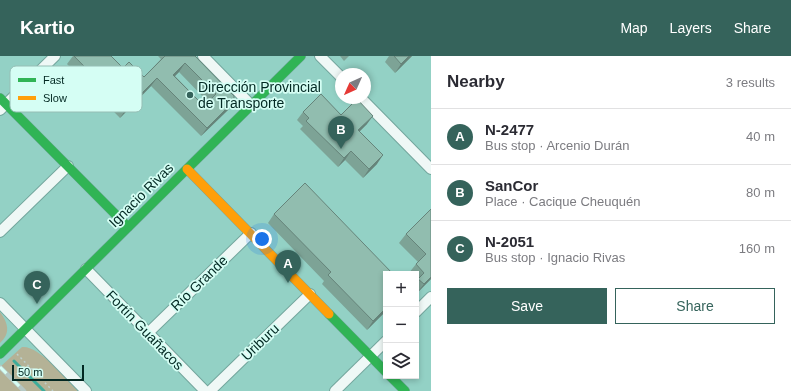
<!DOCTYPE html>
<html lang="en">
<head>
<meta charset="utf-8">
<style>
	:root { --surface:#fff; --page:#f2f2f3; --text:#2b2b33; --muted:#7c7c81; --line:#e1e1e2; --accent:#35635b }
	body { margin:0; font-family:Helvetica,sans-serif; background:var(--page); color:var(--text) }
	.controls { position:absolute; right:12px; bottom:12px; display:grid; overflow:hidden; border-radius:0px; box-shadow:0 2px 6px #0003 }
	.controls button { width:36px; height:36px; display:grid; place-items:center; padding:0; border:0; border-bottom:1px solid var(--line); background:var(--surface); color:var(--text); font:20px sans-serif }
	.compass { position:absolute; left:335px; top:12px; width:36px; height:36px; border-radius:50%; background:var(--surface); box-shadow:0 2px 6px #0003; rotate:225deg }
	.scale { position:absolute; left:12px; bottom:10px; width:72px; box-sizing:border-box; padding-left:4px; border:2px solid #022822; border-top:0; font-size:11px; line-height:14px; white-space:nowrap; color:#022822; -webkit-text-stroke:3px #d5fef4; paint-order:stroke }
	.you { position:absolute; left:262px; top:183px; width:14px; height:14px; margin:-10px; border:3px solid #fff; border-radius:50%; background:#1a73e8; box-shadow:0 0 0 6px #1a73e833 }
	.badge { display:grid; place-items:center; width:26px; height:26px; border-radius:50%; background:var(--accent); color:#fff; font-size:13px; font-weight:700 }
	.pin { position:absolute; translate:-50% -33px; filter:drop-shadow(0 1px 2px #0008) }
	.pin::after { content:''; position:absolute; top:21px; width:14px; height:12px; background:inherit; clip-path:polygon(0 0,100% 0,50% 100%) }
	.list { margin:0; padding:0; list-style:none }
	h2 { display:flex; justify-content:space-between; align-items:center; height:52px; margin:0; padding:0 16px; font-size:17px }
	h2 small { font-size:13px; font-weight:400; color:var(--muted) }
	.list li { display:grid; grid-template-columns:26px 1fr auto; gap:12px; align-items:center; box-sizing:border-box; height:56px; padding:0 16px; border-top:1px solid var(--line) }
	.list b { display:block; font-size:15px; white-space:nowrap }
	.list p { margin:0; font-size:13px; white-space:nowrap; color:var(--muted) }
	.list em { font-size:13px; font-style:normal; color:var(--muted) }
	.actions { display:flex; gap:8px; padding:12px 16px }
	.actions a { flex:1; padding:9px 0; border:1px solid var(--accent); border-radius:0px; text-align:center; font-size:14px; color:var(--accent) }
	.actions .main { background:var(--accent); color:#fff }
	.icon { flex:none; width:22px; height:22px; fill:none; stroke:currentColor; stroke-width:2; stroke-linecap:round; stroke-linejoin:round }
	.map { position:relative; flex:none; width:431px; height:335px; overflow:hidden }
	header { display:flex; align-items:center; gap:24px; box-sizing:border-box; height:56px; padding:0 20px; background:var(--accent); color:#fff }
	header strong { font-size:19px }
	nav { display:flex; gap:22px; margin-inline-start:auto; font-size:14px }
	main { display:flex }
	aside { flex:1; background:var(--surface) }
	.map>svg:first-child { display:block }
</style>
</head>
<body>
<header>
<strong>Kartio</strong>
<nav><a>Map</a><a>Layers</a><a>Share</a></nav>
</header>
<main>
<div class="map">
<svg width="431" height="335" viewBox="0 0 431 335">
	<rect width="100%" height="100%" fill="#93d1c5"/>
	<!-- green -->
	<g fill="#b4b296">
		<path d="M0 256C8 267 11 277 0 287Z"/>
		<path d="M22 291C39 289 66 323 78 335H0V311Z"/>
	</g>
	<g fill="none" stroke-linecap="round" stroke-linejoin="round">
		<!-- stream -->
		<path stroke="#3dac9a" stroke-width="3" d="M14 305 44 335"/>
		<defs>
			<g id="street">
				<path d="M203 0 251 49"/>
				<path d="M320 0 341 21"/>
				<path d="M361 42 431 113"/>
				<path d="M0 54 55 0"/>
				<path d="M0 176 68 110"/>
				<path d="M86 213 205 335"/>
				<path d="M0 247 86 335"/>
				<path d="M416 256 431 241"/>
				<path d="M148 277 251 177"/>
				<path d="M210 335 310 238"/>
				<path d="M335 335 386 285"/>
			</g>
			<g id="fast">
				<path d="M0 42 128 171"/>
				<path d="M329 258 386 316"/>
				<path d="M0 298 301 0"/>
				<path d="M390 320 405 335"/>
			</g>
			<path id="slow" d="M187 113 329 258"/>
		</defs>
		<!-- street casing -->
		<use href="#street" stroke="#73a69d" stroke-width="12"/>
		<!-- fast casing -->
		<use href="#fast" stroke="#73a69d" stroke-width="10"/>
		<!-- slow casing -->
		<use href="#slow" stroke="#73a69d" stroke-width="10"/>
		<!-- path -->
		<path stroke="#bdd0cd" stroke-width="1.5" stroke-dasharray="2 3" stroke-linecap="butt" d="M17 298 53 335"/>
		<!-- street -->
		<use href="#street" stroke="#eff8f6" stroke-width="10"/>
		<!-- fast -->
		<use href="#fast" stroke="#30b455" stroke-width="9"/>
		<!-- slow -->
		<use href="#slow" stroke="#ff9f0a" stroke-width="9"/>
		<defs>
			<path id="rail" d="M0 311 24 335"/>
		</defs>
		<!-- rail casing -->
		<use href="#rail" stroke="#b4c7c3" stroke-width="4.5"/>
		<!-- rail -->
		<use href="#rail" stroke="#d5fef4" stroke-width="3" stroke-dasharray="9" stroke-linecap="butt"/>
	</g>
	<!-- wall -->
	<g fill="#7da396" fill-rule="evenodd">
		<path d="M73 0H111L123 12 144 21 161 3 158 0H195L234 45 228 54 201 80 151 30 120 62 67 8ZM179 16 208 46 204 50 175 20Z"/>
		<path d="M340 0H349L344 5Z"/>
		<path d="M389 0H412L395 17 385 6Z"/>
		<path d="M303 56 341 59 367 68 359 76 377 108 363 122 345 104 338 111 300 73 303 70 297 64Z"/>
		<path d="M431 153V223L417 237 416 235V226L417 225 416 224V218H410L409 217 416 208 418 206 399 187 406 178Z"/>
		<path d="M274 158 386 255 367 274 322 228 324 225 268 167Z"/>
	</g>
	<!-- shaded-wall -->
	<g fill="#66847a">
		<path d="M409 0H412L395 17 401 8Z"/>
		<path d="M185 7 179 16 167 28 173 19Z"/>
		<path d="M157 22 151 30 120 62 126 53Z"/>
		<path d="M234 45 228 54 201 80 207 72Z"/>
		<path d="M373 60 367 68 352 83 358 74Z"/>
		<path d="M351 95 345 104 338 111 344 102Z"/>
		<path d="M383 99 377 108 363 122 369 113Z"/>
		<path d="M431 221V223L417 237 424 228Z"/>
		<path d="M386 252V255L367 274 373 265Z"/>
	</g>
	<!-- building -->
	<g fill="#91bdaf" stroke="#66847a" fill-rule="evenodd">
		<path d="M74 0H111L123 12 129 6 144 21 165 0H195L234 40V45L207 72 157 22 126 53ZM185 7 216 38 204 50 173 19Z"/>
		<path d="M394 0H409L401 8Z"/>
		<path d="M321 38 341 59 357 43 373 60 358 74 383 99 369 113 351 95 344 102 306 65 309 62 303 56Z"/>
		<path d="M305 127 393 218H386V252L373 265 328 219 331 216 274 158Z"/>
		<path d="M431 153V221L424 228 418 223 424 217 416 208 426 198 406 178Z"/>
	</g>
	<!-- markers -->
	<circle fill="#35635b" stroke="#d5fef4" stroke-width="1.5" cx="190" cy="39" r="4"/>
	<g text-anchor="middle" dominant-baseline="central" stroke-width="3.5" stroke-linejoin="round" paint-order="stroke">
		<!-- poi labels -->
		<g font-size="14" fill="#022822" stroke="#d5fef4" text-anchor="start">
			<text x="198" y="31">Dirección Provincial<tspan x="198" dy="16">de Transporte</tspan></text>
		</g>
		<!-- street labels -->
		<g font-size="14" fill="#022822" stroke="#d5fef4">
			<text transform="translate(141 139) rotate(-45)">Ignacio Rivas</text>
			<text transform="translate(199 227) rotate(-44)">Río Grande</text>
			<text transform="translate(145 274) rotate(46)">Fortín Guañacos</text>
			<text transform="translate(260 286) rotate(-44)">Uriburu</text>
		</g>
	</g>
	<!-- legend -->
	<rect x="10" y="10" width="132" height="46" rx="6" fill="#d5fef4" stroke="#96beb5" stroke-width="1"/>
	<rect x="18" y="22" width="18" height="4" fill="#30b455"/>
	<rect x="18" y="40" width="18" height="4" fill="#ff9f0a"/>
	<g font-size="11" fill="#022822">
		<text x="43" y="28">Fast</text>
		<text x="43" y="46">Slow</text>
	</g>
</svg>
<div class="controls">
<button>+</button>
<button>−</button>
<button><svg class="icon" aria-label="layers" viewBox="0 0 24 24"><path d="M12 4l9 5-9 5-9-5zM3 14l9 5 9-5"/></svg></button>
</div>
<svg class="compass" viewBox="-18 -18 36 36"><path d="M0-13l5 13h-10z" fill="#e53935"/><path d="M0 13l5-13h-10z" fill="#7c7c81"/></svg>
<div class="scale">50 m</div>
<div class="you"></div>
<div class="pin badge" style="left:288px;top:227px">A</div>
<div class="pin badge" style="left:341px;top:93px">B</div>
<div class="pin badge" style="left:37px;top:248px">C</div>
</div>
<aside>
<h2>Nearby<small>3 results</small></h2>
<ul class="list">
<li><span class="badge">A</span><div><b>N-2477</b><p>Bus stop · Arcenio Durán</p></div><em>40 m</em></li>
<li><span class="badge">B</span><div><b>SanCor</b><p>Place · Cacique Cheuquén</p></div><em>80 m</em></li>
<li><span class="badge">C</span><div><b>N-2051</b><p>Bus stop · Ignacio Rivas</p></div><em>160 m</em></li>
</ul>
<div class="actions"><a class="main">Save</a><a>Share</a></div>
</aside>
</main>
</body>
</html>
